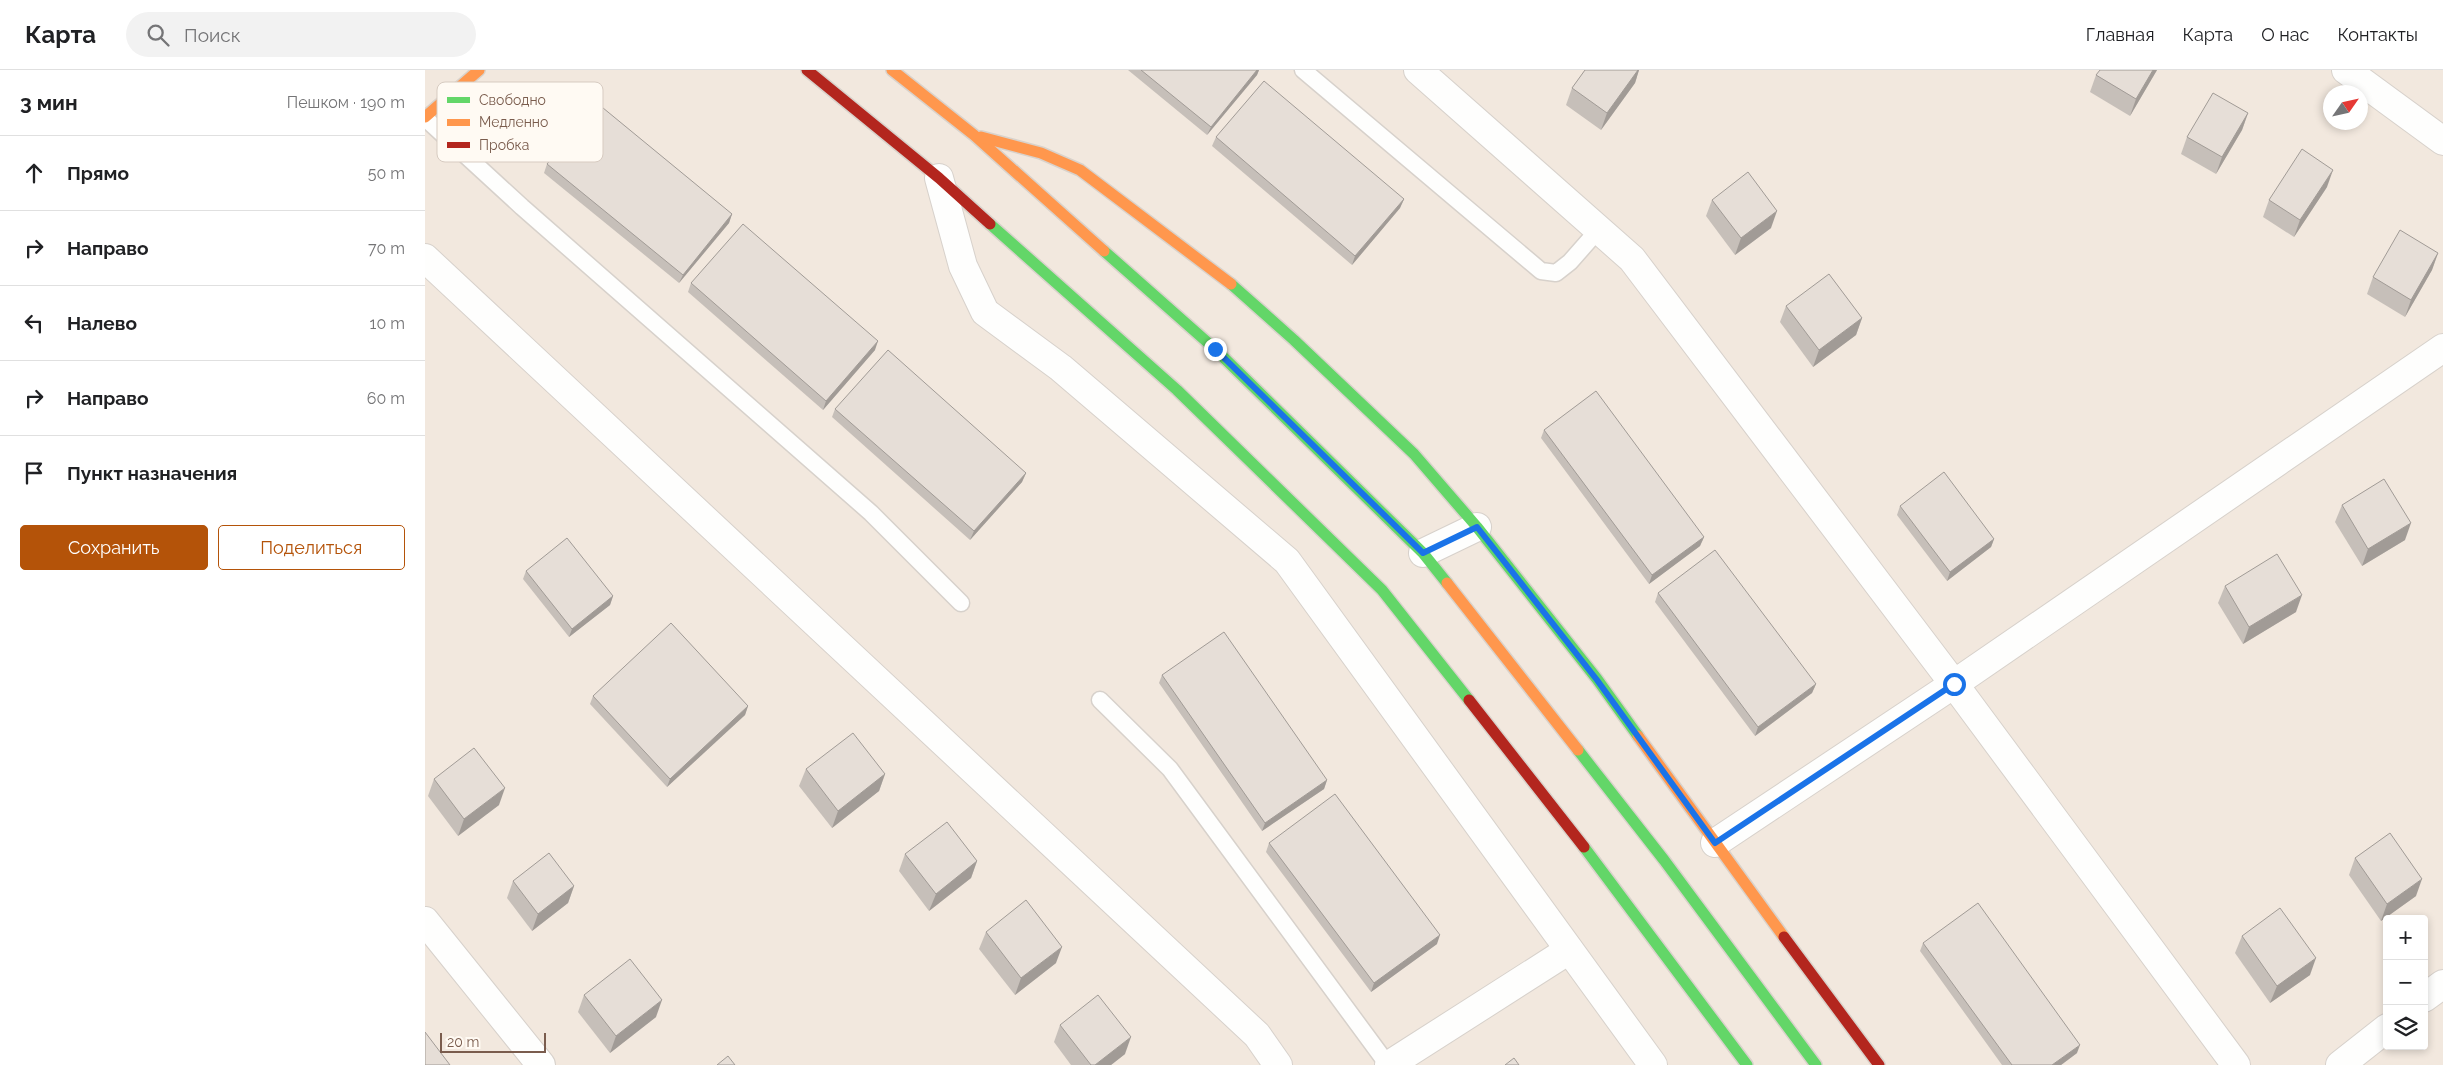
<!DOCTYPE html>
<html lang="ru">
<head>
<meta charset="utf-8">
<style>
	:root { --surface:#fff; --page:#f2f2f2; --text:#202124; --muted:#757577; --line:#e0e0e0; --accent:#b45309 }
	body { margin:0; font-family:Raleway,sans-serif; background:var(--page); color:var(--text) }
	.controls { position:absolute; right:15px; bottom:15px; display:grid; overflow:hidden; border-radius:5px; box-shadow:0 2px 8px #0003 }
	.controls button { width:45px; height:45px; display:grid; place-items:center; padding:0; border:0; border-bottom:1px solid var(--line); background:var(--surface); color:var(--text); font:25px sans-serif }
	.compass { position:absolute; left:1898px; top:15px; width:45px; height:45px; border-radius:50%; background:var(--surface); box-shadow:0 2px 8px #0003; rotate:56deg }
	.scale { position:absolute; left:15px; bottom:12px; width:106px; box-sizing:border-box; padding-left:5px; border:2px solid #7a5c4d; border-top:0; font-size:14px; line-height:18px; white-space:nowrap; color:#7a5c4d; -webkit-text-stroke:4px #fffaf3; paint-order:stroke }
	.stop { position:absolute; width:15px; height:15px; margin:-11px; border:4px solid #1a73e8; border-radius:50%; background:#fff }
	.stop.end { background:#1a73e8; border-color:#fff; box-shadow:0 1px 5px #0008 }
	.list { margin:0; padding:0; list-style:none }
	h2 { display:flex; justify-content:space-between; align-items:center; height:65px; margin:0; padding:0 20px; font-size:21px }
	h2 small { font-size:16px; font-weight:400; color:var(--muted) }
	.list li { display:grid; grid-template-columns:32px 1fr auto; gap:15px; align-items:center; box-sizing:border-box; height:75px; padding:0 20px; border-top:1px solid var(--line) }
	.list b { display:block; font-size:19px; white-space:nowrap }
	.list em { font-size:16px; font-style:normal; color:var(--muted) }
	.actions { display:flex; gap:10px; padding:15px 20px }
	.actions a { flex:1; padding:11px 0; border:1px solid var(--accent); border-radius:5px; text-align:center; font-size:18px; color:var(--accent) }
	.actions .main { background:var(--accent); color:#fff }
	.icon { flex:none; width:28px; height:28px; fill:none; stroke:currentColor; stroke-width:2; stroke-linecap:round; stroke-linejoin:round }
	.map { position:relative; flex:none; width:2018px; height:995px; overflow:hidden }
	header { display:flex; align-items:center; gap:30px; box-sizing:border-box; height:70px; padding:0 25px; background:var(--surface); border-bottom:1px solid var(--line) }
	header strong { font-size:24px }
	nav { display:flex; gap:28px; margin-inline-start:auto; font-size:18px }
	.search { width:350px; height:45px; background:var(--page); display:flex; align-items:center; gap:12px; box-sizing:border-box; padding:0 18px; border-radius:28px; color:var(--muted); font-size:19px }
	main { display:flex }
	aside { flex:1; background:var(--surface) }
	.map>svg:first-child { display:block }
</style>
</head>
<body>
<header>
<strong>Карта</strong>
<div class="search"><svg class="icon" aria-label="search" viewBox="0 0 24 24"><circle cx="10" cy="10" r="6"/><path d="M15 15l6 6"/></svg>Поиск</div>
<nav><a>Главная</a><a>Карта</a><a>О нас</a><a>Контакты</a></nav>
</header>
<main>
<aside>
<h2>3 мин<small>Пешком · 190 m</small></h2>
<ul class="list">
<li><svg class="icon" aria-label="ahead" viewBox="0 0 24 24"><path d="M12 20V5M6 11l6-6 6 6"/></svg><div><b>Прямо</b></div><em>50 m</em></li>
<li><svg class="icon" aria-label="right" viewBox="0 0 24 24"><path d="M7 20v-9h11M14 6l5 5-5 5"/></svg><div><b>Направо</b></div><em>70 m</em></li>
<li><svg class="icon" aria-label="left" viewBox="0 0 24 24"><path d="M17 20v-9H6M10 6l-5 5 5 5"/></svg><div><b>Налево</b></div><em>10 m</em></li>
<li><svg class="icon" aria-label="right" viewBox="0 0 24 24"><path d="M7 20v-9h11M14 6l5 5-5 5"/></svg><div><b>Направо</b></div><em>60 m</em></li>
<li><svg class="icon" aria-label="arrive" viewBox="0 0 24 24"><path d="M6 21V4h12l-3 4 3 4H6"/></svg><div><b>Пункт назначения</b></div></li>
</ul>
<div class="actions"><a class="main">Сохранить</a><a>Поделиться</a></div>
</aside>
<div class="map">
<svg width="2018" height="995" viewBox="0 0 2018 995">
	<rect width="100%" height="100%" fill="#f9f5f0"/>
	<!-- residential -->
	<path fill="#f2e8de" fill-rule="evenodd" d="M0 0H2018V995H0ZM1906 22H1936V52H1906ZM1962 849H1999V976H1962Z"/>
	<g fill="none" stroke-linecap="round" stroke-linejoin="round">
		<defs>
			<g id="lane">
				<path d="M878 0 1116 201 1131 203 1145 192 1174 159"/>
				<path d="M0 48 97 137 446 443 536 533"/>
				<path d="M675 630 745 699 963 995"/>
			</g>
			<g id="street">
				<path d="M993 0 1207 189 1529 614 1811 995"/>
				<path d="M1921 0 2018 71"/>
				<path d="M514 108 538 196 560 242 636 298 862 491 1228 995"/>
				<path d="M0 188 832 965 853 995"/>
				<path d="M998 483 1052 457"/>
				<path d="M1290 773 1529 614 2018 278"/>
				<path d="M0 851 116 995"/>
				<path d="M1999 928 2018 914"/>
				<path d="M964 995 1144 880"/>
				<path d="M1915 995 1962 958"/>
			</g>
			<g id="fast">
				<path d="M565 154 752 320 957 520 1044 630"/>
				<path d="M679 181 790 279 998 483 1022 513"/>
				<path d="M806 214 869 270 989 384 1052 457 1172 609 1213 666"/>
				<path d="M1153 680 1239 790 1391 995"/>
				<path d="M1159 777 1322 995"/>
			</g>
			<g id="slow">
				<path d="M467 0 549 65 679 181"/>
				<path d="M0 47 54 0"/>
				<path d="M556 67 616 83 655 100 806 214"/>
				<path d="M1022 513 1153 680"/>
				<path d="M1213 666 1359 867"/>
			</g>
			<g id="jam">
				<path d="M382 0 514 108 565 154"/>
				<path d="M1044 630 1159 777"/>
				<path d="M1359 867 1454 995"/>
			</g>
		</defs>
		<!-- lane casing -->
		<use href="#lane" stroke="#d7d1cb" stroke-width="19"/>
		<!-- street casing -->
		<use href="#street" stroke="#d7d1cb" stroke-width="30"/>
		<!-- fast casing -->
		<use href="#fast" stroke="#d9d2cb" stroke-width="14"/>
		<!-- slow casing -->
		<use href="#slow" stroke="#d9d2cb" stroke-width="14"/>
		<!-- jam casing -->
		<use href="#jam" stroke="#d9d2cb" stroke-width="14"/>
		<!-- lane -->
		<use href="#lane" stroke="#fefefd" stroke-width="16"/>
		<!-- street -->
		<use href="#street" stroke="#fefefd" stroke-width="28"/>
		<!-- fast -->
		<use href="#fast" stroke="#63d668" stroke-width="11"/>
		<!-- slow -->
		<use href="#slow" stroke="#ff974d" stroke-width="11"/>
		<!-- jam -->
		<use href="#jam" stroke="#b3261e" stroke-width="11"/>
	</g>
	<!-- wall -->
	<g fill="#c6bfb9">
		<path d="M703 0H834L832 5 782 65Z"/>
		<path d="M1160 0H1214L1210 13 1176 60 1141 35 1147 18Z"/>
		<path d="M1732 0 1705 46 1665 22 1671 5Z"/>
		<path d="M1823 43 1817 60 1791 104 1756 84 1762 67Z"/>
		<path d="M791 67 979 129 975 138 927 195 787 76Z"/>
		<path d="M122 94 307 144 304 153 254 213 119 103Z"/>
		<path d="M1902 117 1869 167 1838 147 1844 130Z"/>
		<path d="M1287 130 1346 158 1310 185 1281 146Z"/>
		<path d="M2013 183 2007 200 1980 247 1942 224 1948 207Z"/>
		<path d="M266 213 450 280 398 340 263 222Z"/>
		<path d="M1361 236 1437 248 1431 265 1388 297 1355 252Z"/>
		<path d="M410 339 601 403 597 412 545 470 407 347Z"/>
		<path d="M1119 360 1279 467 1275 476 1224 514 1116 368Z"/>
		<path d="M1917 435 1980 470 1937 496 1910 452Z"/>
		<path d="M1475 436 1569 469 1566 477 1522 511 1472 445Z"/>
		<path d="M101 501 188 526 185 535 144 567 98 509Z"/>
		<path d="M1800 516 1871 542 1818 574 1793 533Z"/>
		<path d="M1233 523 1391 614 1387 623 1330 666 1230 532Z"/>
		<path d="M737 605 902 710 899 719 837 761 734 613Z"/>
		<path d="M168 626 323 636 320 645 242 717 165 634Z"/>
		<path d="M381 699 460 704 454 721 407 758 374 716Z"/>
		<path d="M9 709 74 735 33 766 3 726Z"/>
		<path d="M844 773 1012 874 946 922 841 782Z"/>
		<path d="M480 784 552 791 546 808 504 841 474 801Z"/>
		<path d="M1930 788 1991 826 1956 851 1924 805Z"/>
		<path d="M88 811 149 816 143 833 107 861 82 828Z"/>
		<path d="M561 862 631 893 590 925 554 879Z"/>
		<path d="M1817 866 1885 905 1845 933 1810 883Z"/>
		<path d="M1498 873 1652 983 1636 995H1577L1495 881Z"/>
		<path d="M159 925 231 947 185 983 153 942Z"/>
		<path d="M635 955 700 984 686 995H646L629 972Z"/>
	</g>
	<!-- shaded-wall -->
	<g fill="#a19b96">
		<path d="M832 0H834L832 5 782 65 786 57Z"/>
		<path d="M1213 0H1214L1210 13 1176 60 1182 43Z"/>
		<path d="M1728 0H1732L1705 46 1711 29Z"/>
		<path d="M1823 43 1817 60 1791 104 1797 87Z"/>
		<path d="M1908 100 1902 117 1869 167 1875 150Z"/>
		<path d="M979 129 975 138 927 195 930 186Z"/>
		<path d="M1352 141 1346 158 1310 185 1316 168Z"/>
		<path d="M307 144 304 153 254 213 258 205Z"/>
		<path d="M2013 183 2007 200 1980 247 1986 230Z"/>
		<path d="M1437 248 1431 265 1388 297 1394 280Z"/>
		<path d="M453 271 450 280 398 340 401 331Z"/>
		<path d="M601 403 597 412 545 470 549 461Z"/>
		<path d="M1986 453 1980 470 1937 496 1943 479Z"/>
		<path d="M1279 467 1275 476 1224 514 1227 505Z"/>
		<path d="M1569 469 1566 477 1522 511 1525 502Z"/>
		<path d="M1877 525 1871 542 1818 574 1824 557Z"/>
		<path d="M188 526 185 535 144 567 147 559Z"/>
		<path d="M1391 614 1387 623 1330 666 1333 657Z"/>
		<path d="M323 636 320 645 242 717 245 709Z"/>
		<path d="M460 704 454 721 407 758 413 741Z"/>
		<path d="M902 710 899 719 837 761 840 753Z"/>
		<path d="M80 718 74 735 33 766 39 749Z"/>
		<path d="M552 791 546 808 504 841 511 824Z"/>
		<path d="M1997 809 1991 826 1956 851 1962 834Z"/>
		<path d="M149 816 143 833 107 861 113 844Z"/>
		<path d="M1015 865 1012 874 946 922 949 913Z"/>
		<path d="M637 877 631 893 590 925 596 908Z"/>
		<path d="M1891 888 1885 905 1845 933 1852 916Z"/>
		<path d="M237 930 231 947 185 983 191 966Z"/>
		<path d="M706 967 700 984 686 995H670Z"/>
		<path d="M1655 975 1652 983 1636 995H1627Z"/>
	</g>
	<!-- building -->
	<g fill="#e6ded7" stroke="#a19b96">
		<path d="M716 0H832L786 57Z"/>
		<path d="M1160 0H1213L1182 43 1147 18Z"/>
		<path d="M1675 0H1728L1711 29 1671 5Z"/>
		<path d="M839 11 979 129 930 186 791 67Z"/>
		<path d="M1788 23 1823 43 1797 87 1762 67Z"/>
		<path d="M172 33 307 144 258 205 122 94Z"/>
		<path d="M1877 79 1908 100 1875 150 1844 130Z"/>
		<path d="M1323 102 1352 141 1316 168 1287 130Z"/>
		<path d="M318 154 453 271 401 331 266 213Z"/>
		<path d="M1975 160 2013 183 1986 230 1948 207Z"/>
		<path d="M1404 204 1437 248 1394 280 1361 236Z"/>
		<path d="M463 280 601 403 549 461 410 339Z"/>
		<path d="M1171 321 1279 467 1227 505 1119 360Z"/>
		<path d="M1519 402 1569 469 1525 502 1475 436Z"/>
		<path d="M1959 409 1986 453 1943 479 1917 435Z"/>
		<path d="M142 468 188 526 147 559 101 501Z"/>
		<path d="M1290 480 1391 614 1333 657 1233 523Z"/>
		<path d="M1852 484 1877 525 1824 557 1800 516Z"/>
		<path d="M246 553 323 636 245 709 168 626Z"/>
		<path d="M799 562 902 710 840 753 737 605Z"/>
		<path d="M428 663 460 704 413 741 381 699Z"/>
		<path d="M49 678 80 718 39 749 9 709Z"/>
		<path d="M910 724 1015 865 949 913 844 773Z"/>
		<path d="M522 752 552 791 511 824 480 784Z"/>
		<path d="M1965 763 1997 809 1962 834 1930 788Z"/>
		<path d="M124 783 149 816 113 844 88 811Z"/>
		<path d="M601 830 637 877 596 908 561 862Z"/>
		<path d="M1553 833 1655 975 1627 995H1587L1498 873Z"/>
		<path d="M1855 838 1891 888 1852 916 1817 866Z"/>
		<path d="M205 889 237 930 191 966 159 925Z"/>
		<path d="M673 925 706 967 670 995H666L635 955Z"/>
		<path d="M0 962 25 995H0Z"/>
		<path d="M303 986 310 995H292Z"/>
		<path d="M1089 988 1094 995H1080Z"/>
	</g>
	<g fill="none" stroke-linecap="round" stroke-linejoin="round">
		<!-- route -->
		<path stroke="#1a73e8" stroke-width="6" d="M790 279 998 483 1052 457 1172 610 1290 773 1529 614"/>
	</g>
	<!-- legend -->
	<rect x="12" y="12" width="166" height="80" rx="8" fill="#fffaf3" stroke="#d7cbc1" stroke-width="1"/>
	<rect x="22" y="27" width="23" height="6" fill="#63d668"/>
	<rect x="22" y="49" width="23" height="7" fill="#ff974d"/>
	<rect x="22" y="72" width="23" height="6" fill="#b3261e"/>
	<g font-size="14" fill="#7a5c4d">
		<text x="54" y="35">Свободно</text>
		<text x="54" y="57">Медленно</text>
		<text x="54" y="80">Пробка</text>
	</g>
</svg>
<div class="controls">
<button>+</button>
<button>−</button>
<button><svg class="icon" aria-label="layers" viewBox="0 0 24 24"><path d="M12 4l9 5-9 5-9-5zM3 14l9 5 9-5"/></svg></button>
</div>
<svg class="compass" viewBox="-18 -18 36 36"><path d="M0-13l5 13h-10z" fill="#e53935"/><path d="M0 13l5-13h-10z" fill="#757577"/></svg>
<div class="scale">20 m</div>
<div class="stop" style="left:1529px;top:614px"></div>
<div class="stop end" style="left:790px;top:279px"></div>
</div>
</main>
</body>
</html>
